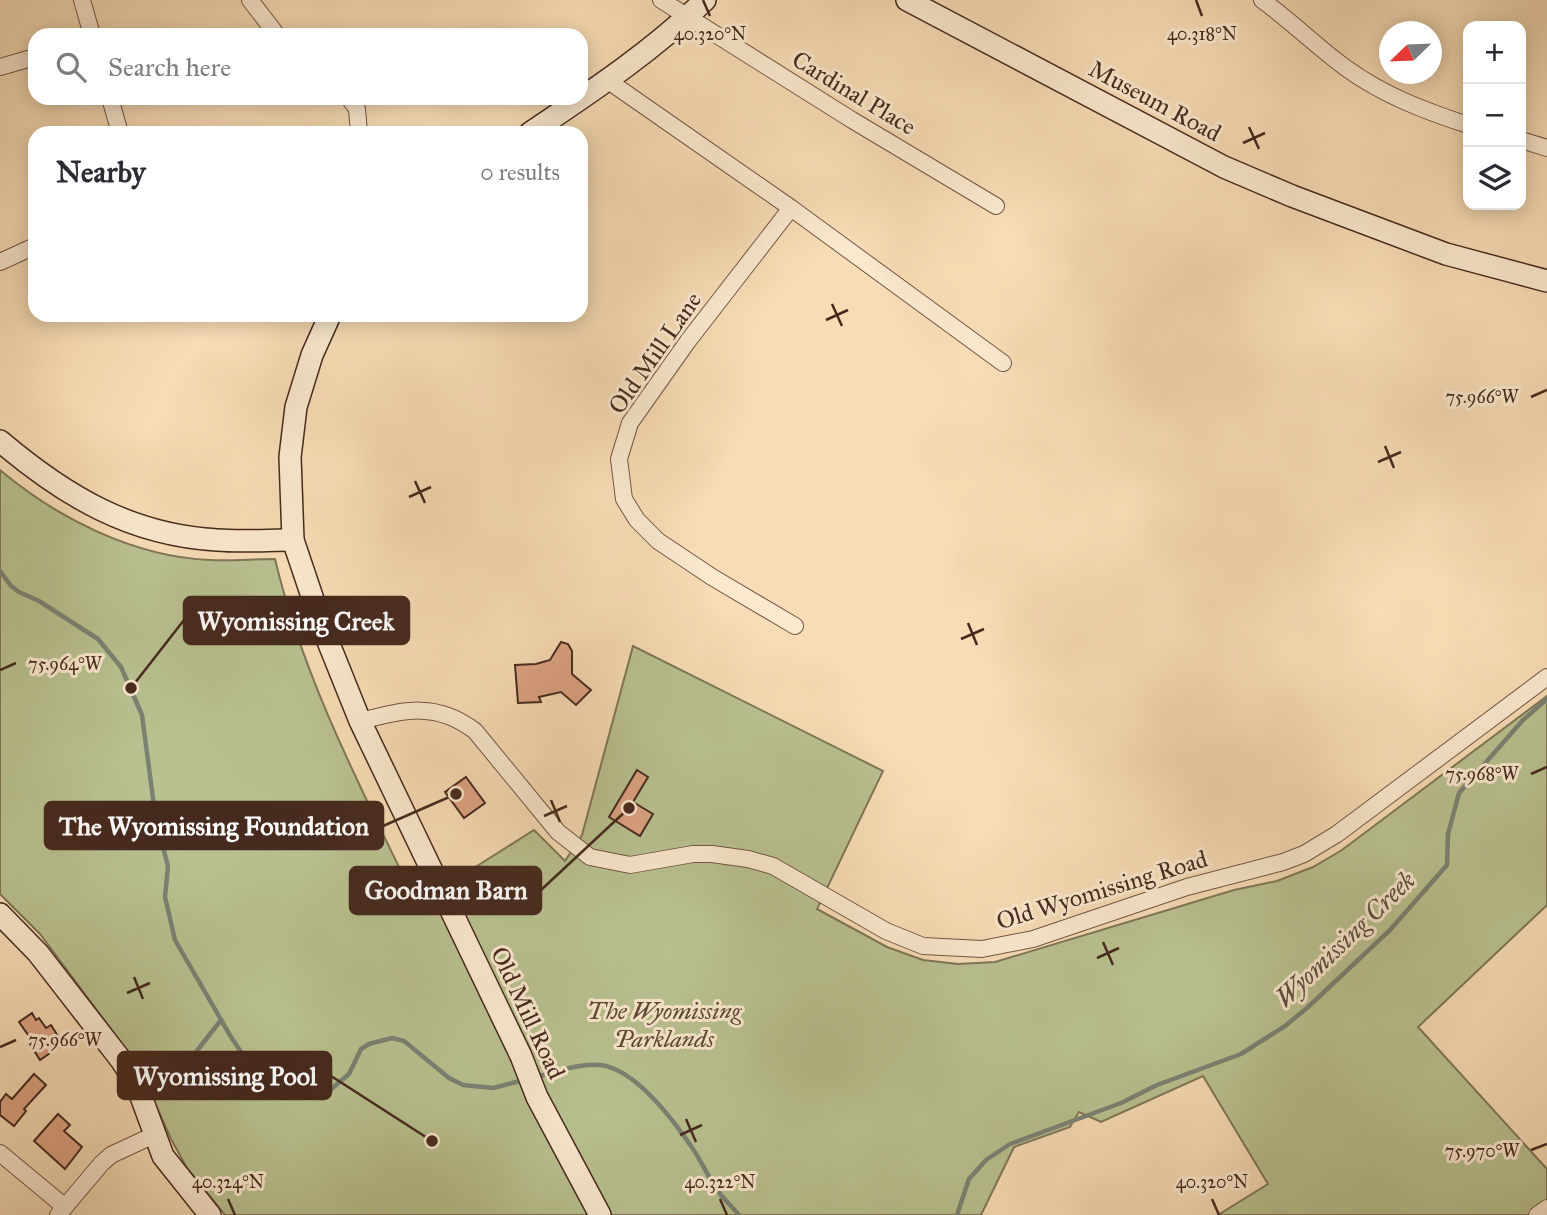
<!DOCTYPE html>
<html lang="en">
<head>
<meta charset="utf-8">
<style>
	:root { --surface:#fff; --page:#f7f7f7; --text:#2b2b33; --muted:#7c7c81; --line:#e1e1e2 }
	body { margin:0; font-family:"IM FELL Great Primer",serif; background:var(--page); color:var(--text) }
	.controls { position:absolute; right:21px; top:21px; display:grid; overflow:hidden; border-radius:14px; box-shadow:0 4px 18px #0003 }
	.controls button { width:63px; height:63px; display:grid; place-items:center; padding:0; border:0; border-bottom:2px solid var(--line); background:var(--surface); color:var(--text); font:35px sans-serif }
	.compass { position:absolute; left:1379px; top:21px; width:63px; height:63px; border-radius:50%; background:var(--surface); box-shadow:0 4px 18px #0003; rotate:247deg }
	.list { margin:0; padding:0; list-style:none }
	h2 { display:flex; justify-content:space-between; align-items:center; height:91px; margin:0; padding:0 28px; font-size:30px }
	h2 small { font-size:23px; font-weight:400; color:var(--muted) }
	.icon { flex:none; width:38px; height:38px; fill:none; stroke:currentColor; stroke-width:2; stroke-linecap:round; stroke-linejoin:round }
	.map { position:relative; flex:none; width:1547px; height:1215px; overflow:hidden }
	.search { position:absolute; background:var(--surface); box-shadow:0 4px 18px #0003; left:28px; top:28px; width:560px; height:77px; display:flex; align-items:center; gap:18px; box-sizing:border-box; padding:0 24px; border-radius:21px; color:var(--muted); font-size:26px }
	.panel { position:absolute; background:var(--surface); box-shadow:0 4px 18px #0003; left:28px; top:126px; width:560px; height:196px; border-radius:21px }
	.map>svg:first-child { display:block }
</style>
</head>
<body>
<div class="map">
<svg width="1547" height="1215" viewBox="0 0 1547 1215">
	<rect width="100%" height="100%" fill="#f7dcb5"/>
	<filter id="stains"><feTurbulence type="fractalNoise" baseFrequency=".00286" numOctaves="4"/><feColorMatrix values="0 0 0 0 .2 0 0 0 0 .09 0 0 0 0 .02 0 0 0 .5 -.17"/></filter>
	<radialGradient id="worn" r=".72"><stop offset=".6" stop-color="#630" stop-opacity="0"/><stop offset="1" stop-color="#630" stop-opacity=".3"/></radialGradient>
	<!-- green -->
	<path fill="#b9c190" stroke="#807657" stroke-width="2" d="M0 470C57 518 134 557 210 560 231 561 253 559 275 559 304 681 363 792 417 904L534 830 565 861 582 835 633 646 883 771 817 909 887 947 923 960 958 964 995 962 1234 890 1277 881 1313 867 1342 850 1547 696V905L1418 1027 1547 1169V1215H1218L1268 1184 1203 1076 1101 1122 1079 1112 1070 1127 1014 1147 981 1215H225L187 1168 171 1139 145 1081 131 1056 40 934 0 894Z"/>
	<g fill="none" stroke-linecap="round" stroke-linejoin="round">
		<!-- stream -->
		<g stroke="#7a8274" stroke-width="4.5">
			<path d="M0 571 11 586 19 592 39 601 98 639 121 667 142 715 156 821 168 866 165 897 175 940 231 1037 257 1076 266 1085 285 1094 301 1097 329 1091 349 1074 361 1049 369 1044 392 1038 404 1041 449 1078 463 1085 493 1088 524 1080"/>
			<path d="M189 1061 221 1020"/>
			<path d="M536 1077C556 1072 579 1063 600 1065 636 1069 674 1121 693 1149 703 1164 710 1181 721 1195 727 1202 733 1208 739 1215"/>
			<path d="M957 1215 969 1179 986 1160 1010 1144 1121 1103 1157 1085 1241 1054 1285 1026 1307 1008 1390 930 1447 865 1448 834 1459 793 1523 720 1547 699"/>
		</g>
	</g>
	<!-- building -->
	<g fill="#dda382" stroke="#462a1e" stroke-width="2">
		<path d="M561 642 568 644 572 651V674L591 690 576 705 561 692 539 697 541 702 518 703 515 665 536 664 550 660Z"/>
		<path d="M637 770 648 777 633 802 653 814 640 836 609 817Z"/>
		<path d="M466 777 485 803 464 818 445 792Z"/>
		<path d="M32 1013 36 1020 39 1018 46 1028 51 1025 63 1044 40 1060 30 1044 33 1042 19 1022Z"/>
		<path d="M34 1074 46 1085 24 1109 26 1111 14 1126 0 1115V1102L6 1094 12 1099Z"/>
		<path d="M58 1114 70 1125 64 1131 82 1147 65 1169 34 1141Z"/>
	</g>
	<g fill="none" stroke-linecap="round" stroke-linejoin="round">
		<defs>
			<g id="street">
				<path d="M82 0 92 35"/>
				<path d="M250 0 277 35"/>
				<path d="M661 0 852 120 996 206"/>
				<path d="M1262 0C1291 21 1317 47 1346 68 1383 95 1425 111 1468 125"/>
				<path d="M0 67 35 57"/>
				<path d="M607 80 791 208 688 341 630 423 619 459 624 499 637 520 658 541 712 577 795 626"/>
				<path d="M110 98 120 133"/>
				<path d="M349 98 357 109 359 133"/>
				<path d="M1521 140 1547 148"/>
				<path d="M791 208 1003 363"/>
				<path d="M0 262 35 246"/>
				<path d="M360 721C404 710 436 701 475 731L558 832 590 857 630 865 693 854H712L748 859 773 866 886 931 923 946 982 949 1033 939 1187 887 1283 862 1304 854 1337 834 1547 677"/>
				<path d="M0 1153 65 1207"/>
				<path d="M58 1215 102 1163 111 1155 154 1135"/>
				<path d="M1537 1215 1547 1208"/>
			</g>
			<g id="secondary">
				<path d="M907 0 1224 167 1292 196 1446 254 1547 281"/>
				<path d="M530 133C591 92 653 51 705 0"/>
				<path d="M330 315 312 355 296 407 290 457 293 540 323 629 360 721 521 1056 537 1097 600 1215"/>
				<path d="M0 441C65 496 130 535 217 540 242 542 268 540 293 540"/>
				<path d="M0 914 38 953 121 1060 136 1083 163 1156 210 1215"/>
			</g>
		</defs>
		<!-- street casing -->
		<use href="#street" stroke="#725644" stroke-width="18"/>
		<!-- secondary casing -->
		<use href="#secondary" stroke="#462a1e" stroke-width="24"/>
		<!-- street -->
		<use href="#street" stroke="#fae8cf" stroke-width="16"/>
		<!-- secondary -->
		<use href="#secondary" stroke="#fae8cf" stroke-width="21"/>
	</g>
	<!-- ticks -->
	<path fill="none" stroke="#462a1e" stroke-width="2.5" d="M703 0 710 16M1196 0 1202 16M1249 127 1259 149M1243 143 1265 133M832 304 842 326M826 320 848 310M1531 397 1547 390M1385 446 1394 468M1378 462 1401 452M415 481 425 503M409 497 431 487M968 623 977 645M961 639 984 629M0 670 16 663M1531 774 1547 767M551 800 560 822M544 816 567 806M1103 942 1113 965M1097 958 1119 948M134 977 143 999M127 993 150 983M0 1047 16 1040M686 1119 696 1142M680 1135 702 1125M1531 1150 1547 1144M228 1199 235 1215M720 1199 727 1215M1212 1199 1219 1215"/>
	<g text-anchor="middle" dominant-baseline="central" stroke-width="6" stroke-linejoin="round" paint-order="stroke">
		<!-- street labels -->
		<g font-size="24" fill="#462a1e" stroke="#fae8cf">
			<text transform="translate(854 93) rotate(31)">Cardinal Place</text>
			<text transform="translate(1155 101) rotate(28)">Museum Road</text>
			<text transform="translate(655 353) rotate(-55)">Old Mill Lane</text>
			<text transform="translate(1102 890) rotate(-17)">Old Wyomissing Road</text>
			<text transform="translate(528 1013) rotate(65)">Old Mill Road</text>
		</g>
		<!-- park labels -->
		<g font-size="24" font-style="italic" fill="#5d4835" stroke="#fae8cf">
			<text x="664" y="1011">The Wyomissing<tspan x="664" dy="28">Parklands</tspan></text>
		</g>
		<!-- water labels -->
		<g font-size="26" font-style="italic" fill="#5c4e42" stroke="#fae8cf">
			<text transform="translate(1345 939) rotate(-44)">Wyomissing Creek</text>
		</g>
	</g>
	<g font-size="18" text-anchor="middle" fill="#462a1e" stroke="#fae8cf" stroke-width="6" stroke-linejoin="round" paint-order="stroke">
		<text x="710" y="40">40.320°N</text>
		<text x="1202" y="40">40.318°N</text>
		<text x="1482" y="403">75.966°W</text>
		<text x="65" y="670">75.964°W</text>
		<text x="1482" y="780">75.968°W</text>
		<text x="65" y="1046">75.966°W</text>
		<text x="1482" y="1157">75.970°W</text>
		<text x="228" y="1188">40.324°N</text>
		<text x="720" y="1188">40.322°N</text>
		<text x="1212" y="1188">40.320°N</text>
	</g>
	<!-- callouts -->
	<path fill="none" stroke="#462a1e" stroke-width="2.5" d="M131 688L184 620M456 794L383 826M629 808L541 890M432 1141L331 1076"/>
	<g fill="#462a1e" stroke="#fae8cf" stroke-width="2.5">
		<circle cx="131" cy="688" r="7"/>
		<circle cx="456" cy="794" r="7"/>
		<circle cx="629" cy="808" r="7"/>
		<circle cx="432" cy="1141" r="7"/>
	</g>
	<g fill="#462a1e" stroke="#462a1e" stroke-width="2.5">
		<rect x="184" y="597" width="225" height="47" rx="7"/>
		<rect x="45" y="802" width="338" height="47" rx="7"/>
		<rect x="350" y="867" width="191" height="47" rx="7"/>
		<rect x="118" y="1052" width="213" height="47" rx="7"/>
	</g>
	<g font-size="26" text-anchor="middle" font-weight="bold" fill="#fff">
		<text x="296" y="630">Wyomissing Creek</text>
		<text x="214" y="835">The Wyomissing Foundation</text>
		<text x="446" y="899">Goodman Barn</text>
		<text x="225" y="1085">Wyomissing Pool</text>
	</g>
	<rect width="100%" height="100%" filter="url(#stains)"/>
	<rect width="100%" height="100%" fill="url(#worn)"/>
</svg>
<div class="controls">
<button>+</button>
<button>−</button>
<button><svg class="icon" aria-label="layers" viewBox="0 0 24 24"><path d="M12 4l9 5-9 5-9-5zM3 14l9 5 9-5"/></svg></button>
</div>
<svg class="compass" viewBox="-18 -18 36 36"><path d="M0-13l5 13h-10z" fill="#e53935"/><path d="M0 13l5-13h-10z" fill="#7c7c81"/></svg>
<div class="search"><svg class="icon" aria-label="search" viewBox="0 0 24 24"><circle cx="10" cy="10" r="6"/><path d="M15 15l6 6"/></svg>Search here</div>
<section class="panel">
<h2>Nearby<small>0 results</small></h2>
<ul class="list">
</ul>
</section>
</div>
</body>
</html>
